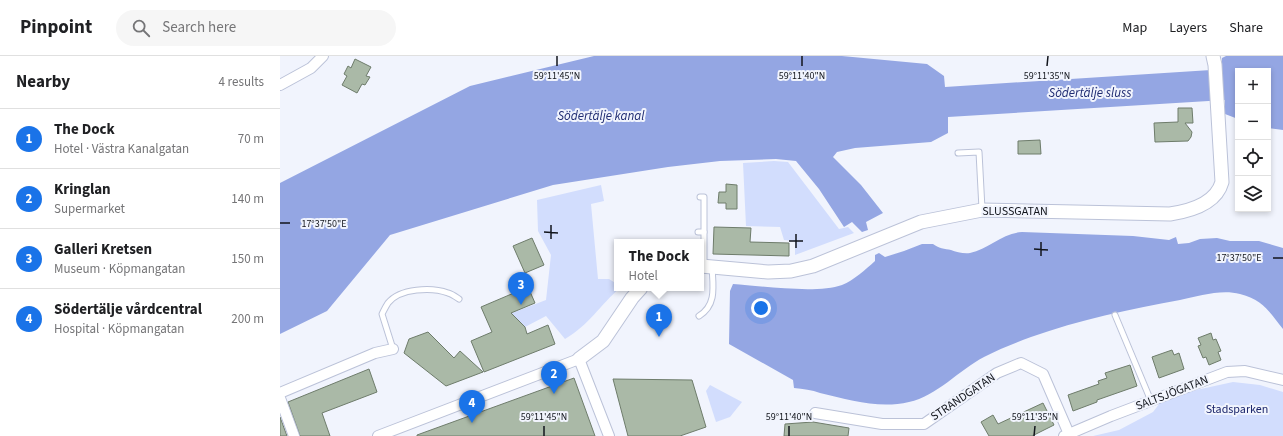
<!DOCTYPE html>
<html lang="en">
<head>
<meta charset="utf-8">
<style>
	:root { --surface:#fff; --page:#f6f6f6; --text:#202124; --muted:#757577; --line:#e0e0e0; --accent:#1a73e8 }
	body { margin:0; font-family:"Source Sans 3",sans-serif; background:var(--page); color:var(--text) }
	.controls { position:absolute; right:12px; top:12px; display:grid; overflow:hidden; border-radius:0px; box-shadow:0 2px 6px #0003 }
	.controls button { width:36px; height:36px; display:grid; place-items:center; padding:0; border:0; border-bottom:1px solid var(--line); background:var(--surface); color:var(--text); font:20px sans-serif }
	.you { position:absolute; left:481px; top:252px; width:14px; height:14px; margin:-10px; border:3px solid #fff; border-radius:50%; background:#1a73e8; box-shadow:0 0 0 6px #1a73e833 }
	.badge { display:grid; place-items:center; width:26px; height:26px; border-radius:50%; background:var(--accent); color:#fff; font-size:13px; font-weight:700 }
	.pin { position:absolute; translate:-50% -33px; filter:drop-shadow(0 1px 2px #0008) }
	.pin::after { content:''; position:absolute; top:21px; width:14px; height:12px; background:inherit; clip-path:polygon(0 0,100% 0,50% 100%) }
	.popup { position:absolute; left:334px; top:183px; width:90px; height:52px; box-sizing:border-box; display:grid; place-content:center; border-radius:0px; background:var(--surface); filter:drop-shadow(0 1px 3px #0005); font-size:13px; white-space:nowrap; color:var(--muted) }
	.popup b { font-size:15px; color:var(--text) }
	.popup::after { content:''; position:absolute; left:50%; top:100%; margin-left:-8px; border:8px solid transparent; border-top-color:var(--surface) }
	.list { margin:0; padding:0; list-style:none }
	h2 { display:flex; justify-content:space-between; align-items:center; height:52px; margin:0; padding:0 16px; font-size:17px }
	h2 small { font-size:13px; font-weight:400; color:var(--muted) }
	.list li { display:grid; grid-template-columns:26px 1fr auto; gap:12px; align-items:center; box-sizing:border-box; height:60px; padding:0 16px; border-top:1px solid var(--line) }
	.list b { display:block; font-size:15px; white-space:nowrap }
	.list p { margin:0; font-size:13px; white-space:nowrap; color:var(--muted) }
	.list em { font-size:13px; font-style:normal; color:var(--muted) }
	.icon { flex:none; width:22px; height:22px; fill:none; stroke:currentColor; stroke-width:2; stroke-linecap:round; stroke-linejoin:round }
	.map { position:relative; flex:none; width:1003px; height:380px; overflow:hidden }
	header { display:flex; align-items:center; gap:24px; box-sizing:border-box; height:56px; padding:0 20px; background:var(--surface); border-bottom:1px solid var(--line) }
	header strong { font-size:19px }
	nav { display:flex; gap:22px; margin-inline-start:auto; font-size:14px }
	.search { width:280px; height:36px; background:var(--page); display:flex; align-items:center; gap:10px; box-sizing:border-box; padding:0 14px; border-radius:22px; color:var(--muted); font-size:15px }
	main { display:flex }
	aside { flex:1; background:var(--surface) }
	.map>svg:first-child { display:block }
</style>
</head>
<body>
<header>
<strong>Pinpoint</strong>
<div class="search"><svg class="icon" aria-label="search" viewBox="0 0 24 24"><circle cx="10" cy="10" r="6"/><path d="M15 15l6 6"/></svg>Search here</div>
<nav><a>Map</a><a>Layers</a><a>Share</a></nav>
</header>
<main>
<aside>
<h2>Nearby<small>4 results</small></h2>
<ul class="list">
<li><span class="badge">1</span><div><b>The Dock</b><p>Hotel · Västra Kanalgatan</p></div><em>70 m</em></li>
<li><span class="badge">2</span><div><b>Kringlan</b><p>Supermarket</p></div><em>140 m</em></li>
<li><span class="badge">3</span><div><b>Galleri Kretsen</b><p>Museum · Köpmangatan</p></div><em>150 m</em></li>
<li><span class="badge">4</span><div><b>Södertälje vårdcentral</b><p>Hospital · Köpmangatan</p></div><em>200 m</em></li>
</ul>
</aside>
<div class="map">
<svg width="1003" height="380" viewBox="0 0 1003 380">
	<rect width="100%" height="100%" fill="#f1f4fd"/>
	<!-- green -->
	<g fill="#d2ddfd">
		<path d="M494 105 508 106 559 173 568 171 574 177 515 199V185L504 184 500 171 466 170 463 107Z"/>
		<path d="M321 129 324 145 311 148 318 223H329L337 228V232H340C320 249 309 269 285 283L266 260 245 271 242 268 225 274 214 264 266 244 271 199 258 175 257 144Z"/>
		<path d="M953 326 980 329 1003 336V380H813L839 374 873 356 880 347 907 336Z"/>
		<path d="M430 329 462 346 450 361 436 366 426 335Z"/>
	</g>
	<!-- water -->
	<g fill="#94a6e3">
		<path d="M314 0H562L647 8 664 20 665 31 931 14 942 12V2L946 0H1003V74L988 72V15H958V63L945 58V44L668 61V77L651 86 575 92 557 96 553 101 581 129 603 157 586 166 588 174 582 176 572 166 564 171 539 133 516 105 496 103 440 105 388 111 273 129 110 179 47 255 0 278V127L190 30Z"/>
		<path d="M742 176 853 180 889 184 896 181 898 188 909 187 920 183 937 182 950 185H979L1003 192V273C989 256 984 244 960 238 941 233 919 240 900 244 850 253 799 264 751 281 735 287 719 293 704 301 679 314 657 340 629 346 599 353 570 344 540 337 532 334 523 333 514 332L513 324 449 288 450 235 453 228C481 230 537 238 562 229 574 224 585 214 595 205V199L599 197 605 201 624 195 642 188H653C658 192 665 193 671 194 676 196 684 198 690 197 708 193 723 177 742 176Z"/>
	</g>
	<!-- building -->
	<g fill="#aab9a7" stroke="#6e7c6b">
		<path d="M75 3 91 11 86 20 90 21 85 29 82 28 77 37 62 29 67 20 64 18 68 10 71 12Z"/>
		<path d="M898 52H912L913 67H905L912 76 911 81 908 85 875 86 874 67 898 66Z"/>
		<path d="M760 84 761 98H738V85Z"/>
		<path d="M446 128 457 129V153H446V147H438L439 136H446Z"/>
		<path d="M434 171 471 172 470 186 509 187V200L433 198Z"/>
		<path d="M252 182 264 209 245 217 233 190Z"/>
		<path d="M248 231 255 247 231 257 245 271 247 278 268 269 275 288 204 316 191 285 212 276 201 251Z"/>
		<path d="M148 276 174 302 180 295 203 316 166 330 124 297 129 283Z"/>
		<path d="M931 277 933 284 936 283 941 295 938 296 941 304 929 309 926 301 923 302 918 290 921 289 918 282Z"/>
		<path d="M892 294 894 299 899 297 904 313 879 322 872 301Z"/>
		<path d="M850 309 857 330 817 344V346L793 355 788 339 819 328 818 325 827 322 825 317Z"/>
		<path d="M89 313 97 336 42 357 50 380H20L8 346Z"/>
		<path d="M294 322 315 380H137V379Z"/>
		<path d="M333 323 412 324 426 371 400 380H348Z"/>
		<path d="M763 347 774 369 752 380H709L701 366 713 359 718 368Z"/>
		<path d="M0 361 7 380H0Z"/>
		<path d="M533 366 569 372 568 380H504L505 368Z"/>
	</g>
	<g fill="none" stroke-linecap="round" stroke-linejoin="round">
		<defs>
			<g id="service">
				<path d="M678 97 699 96 702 153"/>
				<path d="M420 141H424V210"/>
				<path d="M418 176H424"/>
				<path d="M835 259 871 345"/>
				<path d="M419 260C437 249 433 230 432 211"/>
				<path d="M113 293 102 258C104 254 106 250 108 247 120 232 152 231 168 237 172 238 176 241 179 243"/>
			</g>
			<g id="minor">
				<path d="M0 29 31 12 43 0"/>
				<path d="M0 337 95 297 113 293"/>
				<path d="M0 342 14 380"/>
				<path d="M535 357 602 368H644L717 317 741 307 763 318 789 378"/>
				<path d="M98 380 299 303 329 380"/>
				<path d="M784 380 831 360 947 316 965 315 1003 324"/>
			</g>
			<g id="tertiary">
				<path d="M421 210 488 216 511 215 533 210 641 166 702 154 890 158C910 155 936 148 942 126L935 9 933 0"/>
				<path d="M299 303 323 285 352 242 361 232"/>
			</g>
		</defs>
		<!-- service casing -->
		<use href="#service" stroke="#bbc2d8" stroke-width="7"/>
		<!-- minor casing -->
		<use href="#minor" stroke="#bbc2d8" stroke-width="12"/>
		<!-- tertiary casing -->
		<use href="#tertiary" stroke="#bbc2d8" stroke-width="15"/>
		<!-- service -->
		<use href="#service" stroke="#fff" stroke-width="5"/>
		<!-- minor -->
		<use href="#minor" stroke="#fff" stroke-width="10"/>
		<!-- tertiary -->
		<use href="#tertiary" stroke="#fff" stroke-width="13"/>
	</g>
	<!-- ticks -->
	<path fill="none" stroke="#12151c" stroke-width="1.5" d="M277 10V0M522 10V0M767 10 768 0M0 167H10M264 176 278 177M271 183V169M509 185H523M516 192V178M754 193 768 194M761 200V186M993 202H1003M264 380V370M509 380V370M754 380 755 370"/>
	<g text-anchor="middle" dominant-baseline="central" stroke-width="4" stroke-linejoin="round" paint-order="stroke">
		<!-- street labels -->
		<g font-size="12" fill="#12151c" stroke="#f1f4fd">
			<text x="735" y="155">SLUSSGATAN</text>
			<text transform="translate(892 337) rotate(-21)">SALTSJÖGATAN</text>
			<text transform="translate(683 341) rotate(-34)">STRANDGATAN</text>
		</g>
		<!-- park labels -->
		<g font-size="12" fill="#1b256b" stroke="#f1f4fd">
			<text x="957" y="353">Stadsparken</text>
		</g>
		<!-- water labels -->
		<g font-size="13" font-style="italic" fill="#212d73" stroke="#f1f4fd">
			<text x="810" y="37">Södertälje sluss</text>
			<text x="321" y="60">Södertälje kanal</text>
		</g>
	</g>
	<g font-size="10" text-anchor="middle" fill="#12151c" stroke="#f1f4fd" stroke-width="4" stroke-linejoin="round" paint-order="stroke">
		<text x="277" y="23">59°11'45"N</text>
		<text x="522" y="23">59°11'40"N</text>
		<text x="767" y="23">59°11'35"N</text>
		<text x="44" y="171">17°37'50"E</text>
		<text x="959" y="205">17°37'50"E</text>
		<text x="264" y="364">59°11'45"N</text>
		<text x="509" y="364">59°11'40"N</text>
		<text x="755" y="364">59°11'35"N</text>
	</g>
</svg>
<div class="controls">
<button>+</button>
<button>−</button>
<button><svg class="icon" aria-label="locate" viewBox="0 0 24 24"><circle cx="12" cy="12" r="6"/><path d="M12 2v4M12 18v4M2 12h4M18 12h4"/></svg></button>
<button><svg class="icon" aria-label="layers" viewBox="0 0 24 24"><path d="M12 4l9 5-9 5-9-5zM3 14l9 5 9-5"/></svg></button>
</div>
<div class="you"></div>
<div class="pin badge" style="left:379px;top:281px">1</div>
<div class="popup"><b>The Dock</b>Hotel</div>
<div class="pin badge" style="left:274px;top:338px">2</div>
<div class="pin badge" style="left:241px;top:249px">3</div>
<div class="pin badge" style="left:192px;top:367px">4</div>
</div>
</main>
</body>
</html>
